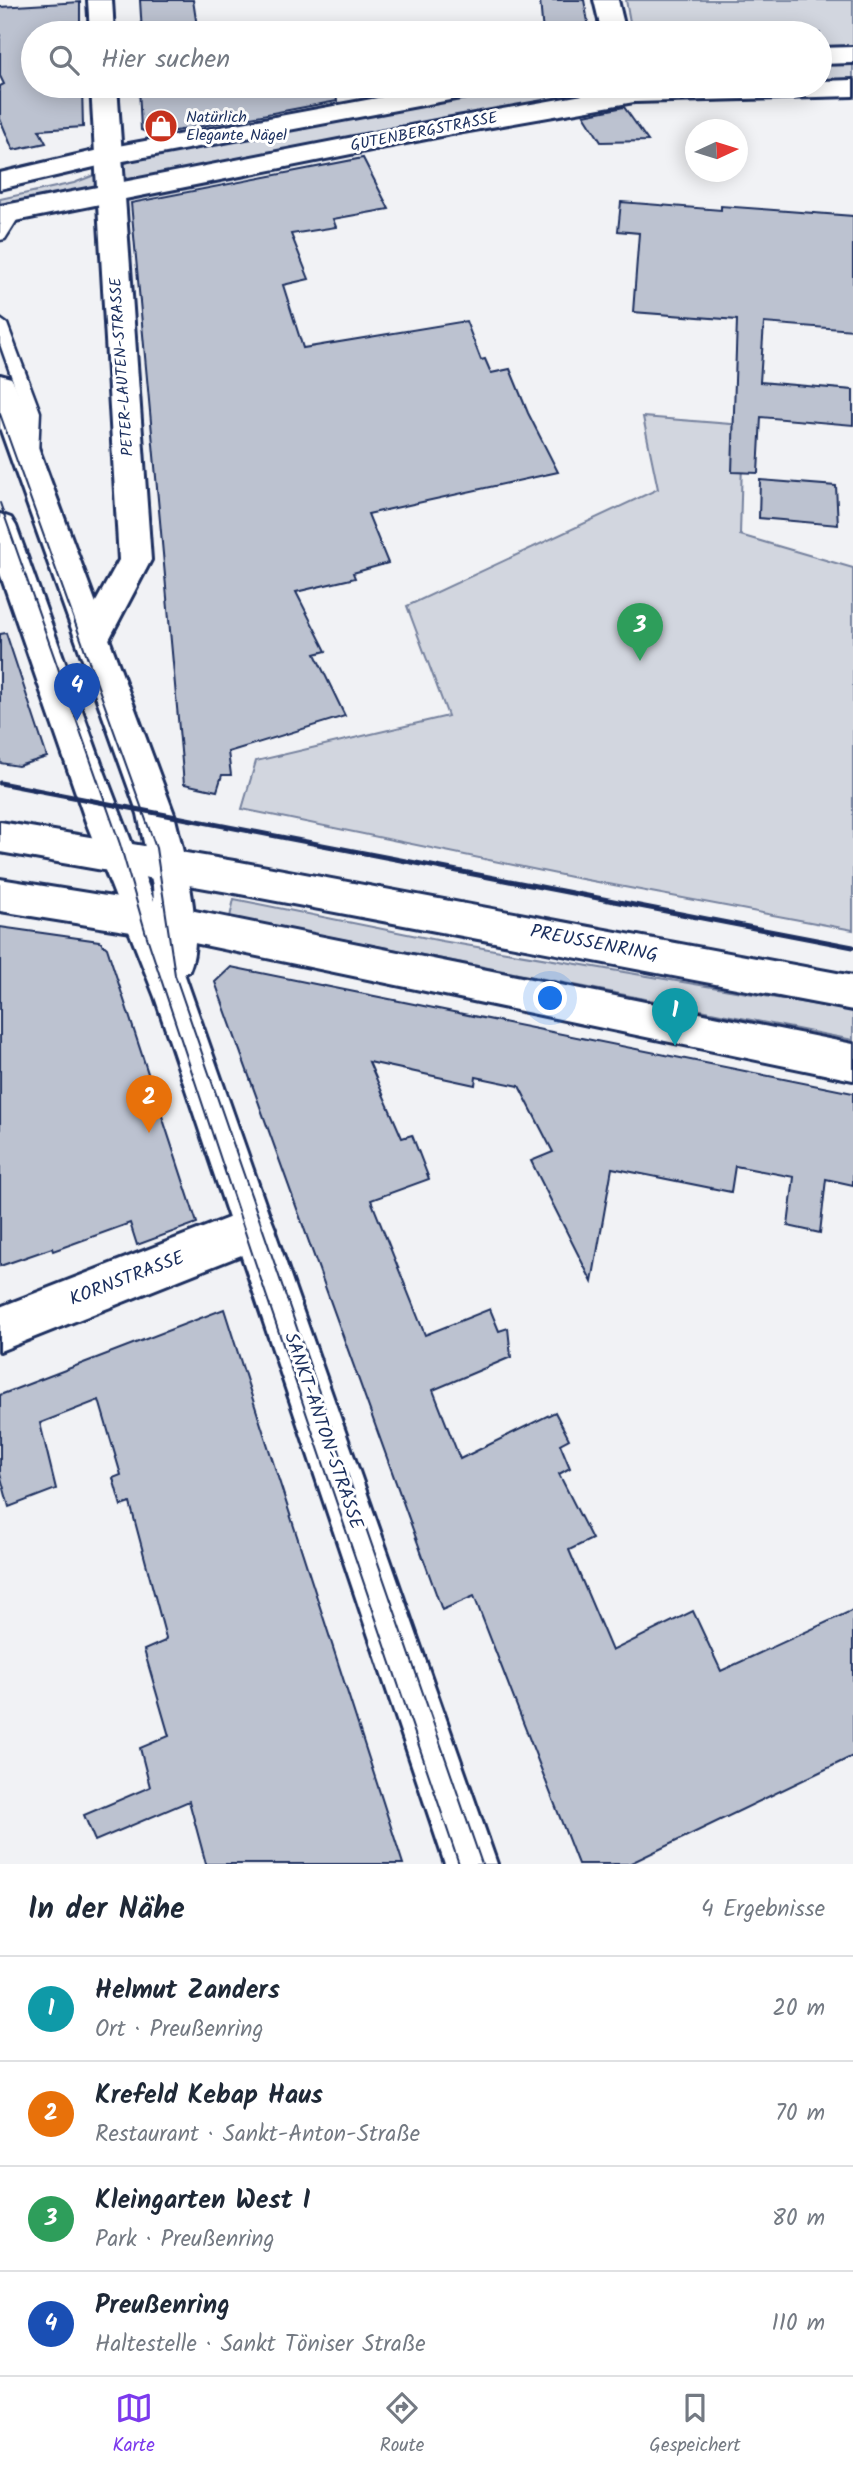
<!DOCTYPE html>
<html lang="de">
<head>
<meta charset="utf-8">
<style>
	:root { --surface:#fff; --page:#f2f2f3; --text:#1f2937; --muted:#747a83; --line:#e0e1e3; --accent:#7c3aed }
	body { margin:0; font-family:Kalam,sans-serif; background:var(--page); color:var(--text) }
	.compass { position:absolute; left:685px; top:119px; width:63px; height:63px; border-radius:50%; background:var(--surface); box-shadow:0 4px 18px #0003; rotate:86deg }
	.you { position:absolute; left:551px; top:999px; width:24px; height:24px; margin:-18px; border:5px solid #fff; border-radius:50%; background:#1a73e8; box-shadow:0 0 0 10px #1a73e833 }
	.badge { display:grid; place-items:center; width:46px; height:46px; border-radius:50%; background:var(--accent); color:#fff; font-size:23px; font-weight:700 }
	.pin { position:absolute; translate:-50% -58px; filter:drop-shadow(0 2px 4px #0008) }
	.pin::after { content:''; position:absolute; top:37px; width:24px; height:21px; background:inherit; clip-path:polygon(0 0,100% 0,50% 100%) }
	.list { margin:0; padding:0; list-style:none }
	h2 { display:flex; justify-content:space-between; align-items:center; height:91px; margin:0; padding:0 28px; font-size:30px }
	h2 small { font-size:23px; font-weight:400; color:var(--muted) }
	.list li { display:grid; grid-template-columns:46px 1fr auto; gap:21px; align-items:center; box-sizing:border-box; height:105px; padding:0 28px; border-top:2px solid var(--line) }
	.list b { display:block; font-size:26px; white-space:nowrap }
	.list p { margin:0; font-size:23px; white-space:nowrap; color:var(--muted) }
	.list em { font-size:23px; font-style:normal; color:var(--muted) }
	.icon { flex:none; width:38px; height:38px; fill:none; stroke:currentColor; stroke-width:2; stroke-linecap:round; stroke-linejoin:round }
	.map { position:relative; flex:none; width:853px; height:1864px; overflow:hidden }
	.search { position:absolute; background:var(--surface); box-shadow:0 4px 18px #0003; left:21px; right:21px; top:21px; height:77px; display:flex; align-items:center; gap:18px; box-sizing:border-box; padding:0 24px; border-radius:38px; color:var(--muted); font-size:26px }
	.sheet { height:511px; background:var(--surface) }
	nav { display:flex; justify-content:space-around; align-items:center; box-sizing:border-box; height:98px; border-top:2px solid var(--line); background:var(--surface); font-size:19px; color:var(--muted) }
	nav a { display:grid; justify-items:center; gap:4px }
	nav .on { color:var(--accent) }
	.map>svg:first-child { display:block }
</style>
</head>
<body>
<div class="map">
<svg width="853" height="1864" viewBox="0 0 853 1864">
	<rect width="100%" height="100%" fill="#f1f2f5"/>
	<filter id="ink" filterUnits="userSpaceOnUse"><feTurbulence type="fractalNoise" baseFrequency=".0143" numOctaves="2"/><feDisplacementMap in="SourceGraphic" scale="14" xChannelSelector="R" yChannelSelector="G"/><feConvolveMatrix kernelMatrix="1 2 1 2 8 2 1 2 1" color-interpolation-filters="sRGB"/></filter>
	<g filter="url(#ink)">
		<!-- green -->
		<g fill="#d2d6df" stroke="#76829e" stroke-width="2">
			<path d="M626 0H853V88L634 90 143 178 0 208V199L74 183 131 161 476 92 516 86H820V33H632Z"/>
			<path d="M643 417 743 425 740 535 853 568V930L571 877 242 809 256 761 448 716 407 606 658 489Z"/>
			<path d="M234 899 442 941 853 1011V1040L230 917Z"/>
		</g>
		<!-- building -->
		<g fill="#bcc2d0" stroke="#1b2f5e" stroke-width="2">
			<path d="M140 0H193L198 33H142Z"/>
			<path d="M540 0H584L590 33H543Z"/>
			<path d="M80 2V33H33V86H82L83 127 39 130 46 143 13 150 0 119V86L4 84 0 76V7Z"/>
			<path d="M139 86H335L337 101 154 135 141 130Z"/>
			<path d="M624 107 648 141 601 142 584 115Z"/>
			<path d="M363 158 389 209 333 219 336 227 291 234 309 279 283 285 303 348 466 321 481 360 485 359 491 373 510 369 528 413 558 472 368 514 388 563 353 573 355 578 296 592 326 651 315 654 345 716 228 752 231 775H222L217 791 184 784 131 203Z"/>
			<path d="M621 202 721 210V206L853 216V330L764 323 760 382 853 390V425L761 417 758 473 732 472 737 320 633 312 639 233 618 231Z"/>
			<path d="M760 480 836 486 838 525 759 518Z"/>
			<path d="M6 633 47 757 18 766 0 763V634Z"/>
			<path d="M0 927 99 941 107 948 197 1223 137 1245 130 1223 53 1251 52 1248 0 1266Z"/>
			<path d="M231 967 853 1093V1185L826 1179 820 1233 788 1226 794 1177 735 1166 731 1192 612 1168 592 1282 531 1161 553 1152 519 1086 476 1077 475 1085 369 1062 402 1138 412 1135 429 1179 371 1200 425 1335 490 1309 499 1331 508 1328 511 1357 433 1390 460 1459 555 1412 569 1439 560 1444 570 1468 559 1474 592 1539 569 1550 612 1651 693 1611 721 1671 853 1610V1756L629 1864H578L474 1596 442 1610 215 982Z"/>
			<path d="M224 1309 244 1372 403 1864H206L189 1801 95 1841 84 1815 150 1787 140 1748 169 1736 144 1650 165 1641 166 1638 130 1503 121 1506 113 1478 121 1475 99 1400 40 1423 56 1489 9 1507 0 1474V1395Z"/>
		</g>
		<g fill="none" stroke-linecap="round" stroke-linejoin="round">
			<defs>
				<g id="lane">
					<path d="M15 208 22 212 5 239 0 240V225L10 209Z"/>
					<path d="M0 319 7 324 40 412 38 453 30 458 22 453 24 412 0 344Z"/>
				</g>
				<g id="street">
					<path d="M88 0H112L114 33H90Z"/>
					<path d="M594 0H618L626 33H602Z"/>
					<path d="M91 86H117L151 560 105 647 93 651 81 647 76 638 119 560Z"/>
					<path d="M254 1208 269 1214 275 1229 269 1244 0 1351V1307Z"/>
				</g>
				<g id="secondary">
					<path d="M853 47V63L820 64V48Z"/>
					<path d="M853 80V96L634 102 446 135 0 224V206L446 119 634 86H820V81Z"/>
					<path d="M442 86H495L491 91 482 94 107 164 0 189V173L107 148Z"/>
					<path d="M0 375 11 378 15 385 174 814C183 853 206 935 189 971L184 973 497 1864H445L155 997 86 822 0 573V514L11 518 16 526 101 763 154 901 153 886 138 814 0 428Z"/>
				</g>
				<g id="primary">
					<path d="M0 822 240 862 853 976V1010L240 894 0 852Z"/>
					<path d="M0 879 175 907 853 1044V1080L175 939 0 911Z"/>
				</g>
			</defs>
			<!-- lane casing -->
			<use href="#lane" stroke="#1b2f5e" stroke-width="5"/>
			<!-- street casing -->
			<use href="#street" stroke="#1b2f5e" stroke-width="6"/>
			<!-- secondary casing -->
			<use href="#secondary" stroke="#1b2f5e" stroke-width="6"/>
			<!-- primary casing -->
			<use href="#primary" stroke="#1b2f5e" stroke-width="6"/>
			<!-- lane -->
			<use href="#lane" fill="#fff" fill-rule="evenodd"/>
			<!-- street -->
			<use href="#street" fill="#fff" fill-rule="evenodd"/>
			<!-- secondary -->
			<use href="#secondary" fill="#fff" fill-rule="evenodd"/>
			<!-- primary -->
			<use href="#primary" fill="#fff" fill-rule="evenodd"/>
			<!-- tram -->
			<g stroke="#1b2f5e" stroke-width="2">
				<path d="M0 414 156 848 175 975 482 1864"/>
				<path d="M0 503 120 844 146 934 255 1262 459 1864"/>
			</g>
			<!-- rail -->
			<path stroke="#1b2f5e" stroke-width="5" d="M0 783 853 947"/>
		</g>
	</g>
	<!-- icons -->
	<defs>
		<symbol id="shop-disc" viewBox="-11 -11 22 22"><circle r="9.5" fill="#c8321e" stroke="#fff"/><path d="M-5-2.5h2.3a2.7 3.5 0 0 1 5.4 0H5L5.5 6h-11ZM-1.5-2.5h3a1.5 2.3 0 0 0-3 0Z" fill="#fff"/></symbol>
	</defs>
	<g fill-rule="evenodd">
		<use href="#shop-disc" x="142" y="107" width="38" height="38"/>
	</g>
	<g text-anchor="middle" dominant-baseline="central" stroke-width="6" stroke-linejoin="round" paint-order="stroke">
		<!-- far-poi labels -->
		<g font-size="16" fill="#1b2f5e" stroke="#fff" text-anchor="start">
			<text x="186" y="117">Natürlich<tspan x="186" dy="18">Elegante Nägel</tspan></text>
		</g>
		<!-- far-street labels -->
		<g font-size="16" fill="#1b2f5e" stroke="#fff">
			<text transform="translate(424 132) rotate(-11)">GUTENBERGSTRASSE</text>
			<text transform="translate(122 367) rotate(-94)">PETER-LAUTEN-STRASSE</text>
		</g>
		<!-- street labels -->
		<g font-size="19" fill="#1b2f5e" stroke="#fff">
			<text transform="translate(594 944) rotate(11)">PREUSSENRING</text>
			<text transform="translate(127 1279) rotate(-21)">KORNSTRASSE</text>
			<text transform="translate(323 1431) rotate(71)">SANKT-ANTON-STRASSE</text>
		</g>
	</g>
</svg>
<svg class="compass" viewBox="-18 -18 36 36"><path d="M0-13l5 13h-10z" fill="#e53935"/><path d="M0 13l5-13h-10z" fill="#747a83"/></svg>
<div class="you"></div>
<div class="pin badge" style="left:675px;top:1046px;background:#0f9aa8">1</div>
<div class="pin badge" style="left:149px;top:1133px;background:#e8710a">2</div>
<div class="pin badge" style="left:640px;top:661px;background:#2e9e5b">3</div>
<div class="pin badge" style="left:77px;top:721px;background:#1a4fb4">4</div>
<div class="search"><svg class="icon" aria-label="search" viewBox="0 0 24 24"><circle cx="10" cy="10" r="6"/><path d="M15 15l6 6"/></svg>Hier suchen</div>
</div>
<section class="sheet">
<h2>In der Nähe<small>4 Ergebnisse</small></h2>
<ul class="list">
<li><span class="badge" style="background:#0f9aa8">1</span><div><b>Helmut Zanders</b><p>Ort · Preußenring</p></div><em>20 m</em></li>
<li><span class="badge" style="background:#e8710a">2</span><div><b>Krefeld Kebap Haus</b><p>Restaurant · Sankt-Anton-Straße</p></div><em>70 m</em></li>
<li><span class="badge" style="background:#2e9e5b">3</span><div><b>Kleingarten West I</b><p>Park · Preußenring</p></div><em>80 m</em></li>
<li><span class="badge" style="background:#1a4fb4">4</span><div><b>Preußenring</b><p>Haltestelle · Sankt Töniser Straße</p></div><em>110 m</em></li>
</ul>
</section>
<nav>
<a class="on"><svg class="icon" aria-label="map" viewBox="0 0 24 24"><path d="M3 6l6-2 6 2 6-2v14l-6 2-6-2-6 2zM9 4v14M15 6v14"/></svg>Karte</a>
<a><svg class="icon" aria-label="directions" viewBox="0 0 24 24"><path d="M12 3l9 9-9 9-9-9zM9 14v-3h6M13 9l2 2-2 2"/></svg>Route</a>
<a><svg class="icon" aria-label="saved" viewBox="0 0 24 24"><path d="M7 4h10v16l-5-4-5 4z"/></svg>Gespeichert</a>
</nav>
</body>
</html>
